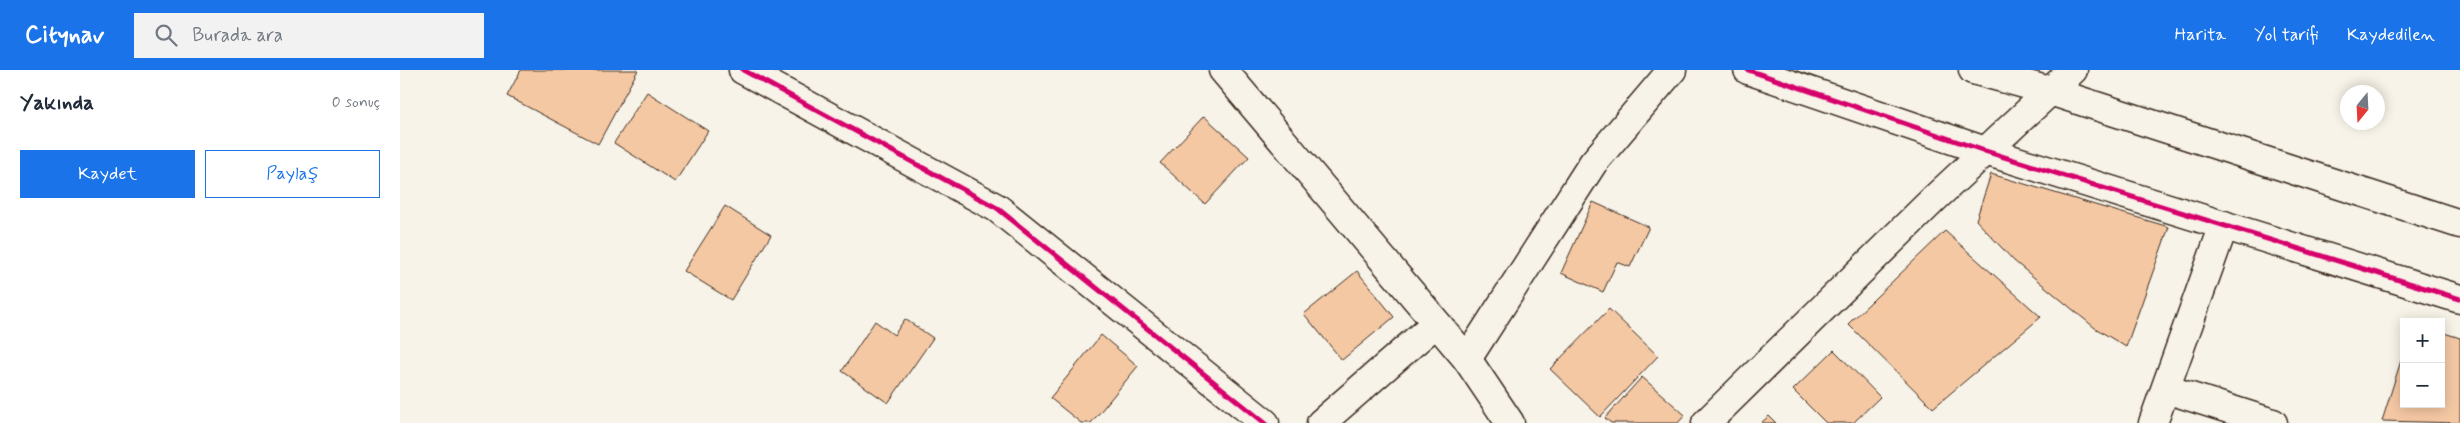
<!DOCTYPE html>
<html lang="tr">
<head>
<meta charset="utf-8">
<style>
	:root { --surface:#fff; --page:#f2f2f3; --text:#1f2937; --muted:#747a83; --line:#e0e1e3; --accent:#1a73e8 }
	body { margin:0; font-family:Mynerve,sans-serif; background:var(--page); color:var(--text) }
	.controls { position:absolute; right:15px; bottom:15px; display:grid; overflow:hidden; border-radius:0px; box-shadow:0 2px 12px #0003 }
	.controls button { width:45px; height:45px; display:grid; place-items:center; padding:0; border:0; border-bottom:1px solid var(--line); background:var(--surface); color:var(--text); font:25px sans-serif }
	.compass { position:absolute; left:1940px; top:15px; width:45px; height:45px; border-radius:50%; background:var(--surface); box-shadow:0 2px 12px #0003; rotate:198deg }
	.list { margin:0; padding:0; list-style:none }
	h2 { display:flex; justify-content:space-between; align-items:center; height:65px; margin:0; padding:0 20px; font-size:21px }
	h2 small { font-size:16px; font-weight:400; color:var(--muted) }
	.actions { display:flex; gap:10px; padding:15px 20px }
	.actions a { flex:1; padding:11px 0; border:1px solid var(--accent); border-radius:0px; text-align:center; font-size:18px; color:var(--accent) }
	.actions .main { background:var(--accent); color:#fff }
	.icon { flex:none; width:28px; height:28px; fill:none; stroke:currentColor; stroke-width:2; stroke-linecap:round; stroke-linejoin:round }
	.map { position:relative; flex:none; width:2060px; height:353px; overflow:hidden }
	header { display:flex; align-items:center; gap:30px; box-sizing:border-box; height:70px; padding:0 25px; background:var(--accent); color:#fff }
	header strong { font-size:24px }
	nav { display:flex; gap:28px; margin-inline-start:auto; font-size:18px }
	.search { width:350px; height:45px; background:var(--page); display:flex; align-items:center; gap:12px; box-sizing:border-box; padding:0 18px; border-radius:0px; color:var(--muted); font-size:19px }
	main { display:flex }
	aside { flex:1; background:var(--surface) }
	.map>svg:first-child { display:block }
</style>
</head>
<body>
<header>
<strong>Citynav</strong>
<div class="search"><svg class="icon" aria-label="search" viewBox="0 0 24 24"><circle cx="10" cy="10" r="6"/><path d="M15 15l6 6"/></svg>Burada ara</div>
<nav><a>Harita</a><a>Yol tarifi</a><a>Kaydedilen</a></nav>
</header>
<main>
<aside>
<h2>Yakında<small>0 sonuç</small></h2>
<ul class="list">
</ul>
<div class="actions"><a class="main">Kaydet</a><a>Paylaş</a></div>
</aside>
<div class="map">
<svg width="2060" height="353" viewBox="0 0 2060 353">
	<rect width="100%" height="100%" fill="#f7f3e8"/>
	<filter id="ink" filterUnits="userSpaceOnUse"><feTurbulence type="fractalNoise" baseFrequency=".02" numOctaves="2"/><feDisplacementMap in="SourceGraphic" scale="10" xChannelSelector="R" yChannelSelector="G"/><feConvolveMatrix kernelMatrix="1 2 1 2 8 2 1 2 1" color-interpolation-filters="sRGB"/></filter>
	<g filter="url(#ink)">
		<!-- building -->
		<g fill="#f5c8a4" stroke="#3b2a1e">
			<path d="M121 0H238L198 74 107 26Z"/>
			<path d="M247 22 308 61 275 112 214 73Z"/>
			<path d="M804 46 849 87 805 134 760 93Z"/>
			<path d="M1591 104 1769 157 1726 277 1695 258 1614 191 1576 150Z"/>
			<path d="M1193 132 1249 157 1230 197 1217 192 1203 222 1161 203Z"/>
			<path d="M325 136 371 165 331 230 284 201Z"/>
			<path d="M1545 161 1641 247 1533 338 1448 254Z"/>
			<path d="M957 201 994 247 942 290 904 244Z"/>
			<path d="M1209 239 1258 286 1200 347 1150 299Z"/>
			<path d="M505 249 533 268 488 333 442 301 475 251 494 265Z"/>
			<path d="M2041 262 2060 268V353L1982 351 2004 281V334H2041Z"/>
			<path d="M701 265 738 296 691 353H681L650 328Z"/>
			<path d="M1434 280 1480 327 1453 353H1426L1393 320Z"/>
			<path d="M1242 307 1285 345 1278 353H1211L1205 348Z"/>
			<path d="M1369 346 1376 353H1361Z"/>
		</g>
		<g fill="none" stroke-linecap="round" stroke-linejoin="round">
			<defs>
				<g id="street">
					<path d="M343 0 597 138 865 353"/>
					<path d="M823 0 1067 289 1110 353"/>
					<path d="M1067 289 1193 93 1272 0"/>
					<path d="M1766 319 1873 353"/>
					<path d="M921 353 1036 253"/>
					<path d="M1306 353 1535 128 1673 0"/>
					<path d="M1753 353 1824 155"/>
				</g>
				<g id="secondary">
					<path d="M1348 0 1585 81 2060 229"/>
					<path d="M1573 0 1650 21 2060 154"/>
				</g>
			</defs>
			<!-- street casing -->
			<use href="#street" stroke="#3b2a1e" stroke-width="31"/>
			<!-- secondary casing -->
			<use href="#secondary" stroke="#3b2a1e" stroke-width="31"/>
			<!-- street -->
			<use href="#street" stroke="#f7f3e8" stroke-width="28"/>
			<!-- secondary -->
			<use href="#secondary" stroke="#f7f3e8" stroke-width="28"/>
			<defs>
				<g id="cycleway">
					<path d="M343 0 597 138 865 353"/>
					<path d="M1348 0 1585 81 2060 229"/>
				</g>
			</defs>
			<!-- cycleway casing -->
			<use href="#cycleway" stroke="#f7f3e8" stroke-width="8"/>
			<!-- cycleway -->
			<use href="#cycleway" stroke="#d6006c" stroke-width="5"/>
		</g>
	</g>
</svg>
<div class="controls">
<button>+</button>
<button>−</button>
</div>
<svg class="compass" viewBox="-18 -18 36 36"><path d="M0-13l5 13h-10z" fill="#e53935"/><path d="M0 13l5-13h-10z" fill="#747a83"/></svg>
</div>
</main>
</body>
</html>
